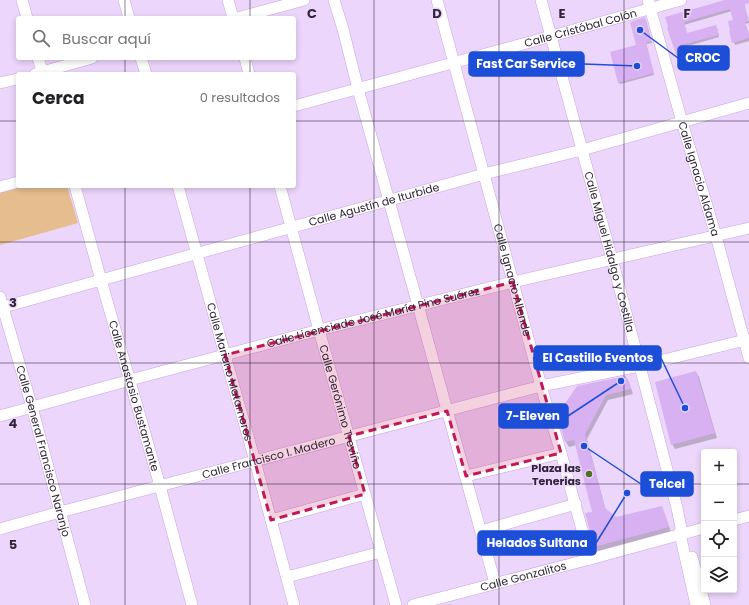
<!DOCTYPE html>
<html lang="es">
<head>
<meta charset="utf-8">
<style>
	:root { --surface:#fff; --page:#f2f2f2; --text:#202124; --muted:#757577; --line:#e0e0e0 }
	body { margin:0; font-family:Poppins,sans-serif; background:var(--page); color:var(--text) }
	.controls { position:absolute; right:12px; bottom:12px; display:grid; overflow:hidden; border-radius:4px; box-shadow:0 2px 6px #0003 }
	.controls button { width:36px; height:36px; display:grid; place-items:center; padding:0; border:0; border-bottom:1px solid var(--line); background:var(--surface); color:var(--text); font:20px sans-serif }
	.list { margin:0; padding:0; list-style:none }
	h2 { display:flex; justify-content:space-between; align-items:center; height:52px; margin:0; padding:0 16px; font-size:17px }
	h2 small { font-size:13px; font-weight:400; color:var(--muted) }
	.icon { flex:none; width:22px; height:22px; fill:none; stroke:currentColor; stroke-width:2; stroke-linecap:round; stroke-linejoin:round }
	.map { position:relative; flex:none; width:749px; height:605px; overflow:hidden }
	.search { position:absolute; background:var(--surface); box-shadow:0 2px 6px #0003; left:16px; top:16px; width:280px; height:44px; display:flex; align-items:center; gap:10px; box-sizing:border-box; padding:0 14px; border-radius:4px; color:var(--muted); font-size:15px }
	.panel { position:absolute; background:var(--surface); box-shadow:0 2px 6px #0003; left:16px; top:72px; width:280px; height:116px; border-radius:4px }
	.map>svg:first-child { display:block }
</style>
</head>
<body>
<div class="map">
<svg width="749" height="605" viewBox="0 0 749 605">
	<rect width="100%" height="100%" fill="#ecd6fb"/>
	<!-- green -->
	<path fill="#e5bd8f" d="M22 186H67L78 223 0 245V192Z"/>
	<!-- shadow -->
	<g fill="#0003">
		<path d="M728 0H743L749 22V23L745 24 749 35V41L735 45 730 32 734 20 732 11 684 25 687 34 717 28 719 37 681 48 685 61 680 62 669 28Z"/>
		<path d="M646 20 652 43 646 44 654 75 620 84 619 82 637 46Z"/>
		<path d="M696 372 699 377 717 438 675 449 672 444Z"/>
		<path d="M626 377 629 382 633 394 608 400 587 439 606 511 616 518 661 507 664 512 671 532 598 552 595 547 586 514 593 513 576 445 569 447 566 442 558 415Z"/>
	</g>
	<!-- building -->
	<g fill="#d8b1f3">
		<path d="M725 0H749V3L744 5 749 21 745 22 749 34V38L732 43 729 31H730L728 21 733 20 730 9 684 22 687 33 716 25 719 35 681 45 685 58 678 60 667 28 668 27 665 17Z"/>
		<path d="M645 17 651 41 646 42 654 73 618 83 610 52 636 45 630 22Z"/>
		<path d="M696 371 715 433 671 445 655 382Z"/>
		<path d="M626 376 631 389 606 395 585 434 605 508 616 517 662 506 669 527 594 547 585 513 592 512 574 440 565 442 557 415 577 386Z"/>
	</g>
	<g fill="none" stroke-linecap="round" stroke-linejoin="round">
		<defs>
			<g id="minor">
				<path d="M22 0 27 18"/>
				<path d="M124 0 129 18"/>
				<path d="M228 0 233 18"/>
				<path d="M334 0 343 29 358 89 495 583"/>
				<path id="s1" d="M437 0 541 386 561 453 590 559"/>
				<path id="s2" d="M541 0 612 259 677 508 681 528 680 534 696 605"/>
				<path id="s3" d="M648 0 682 122 716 236 749 358"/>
				<path d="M237 18 304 0"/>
				<path d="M38 58 43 74"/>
				<path d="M141 58 146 74"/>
				<path d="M245 58 249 74"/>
				<path d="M35 74 92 58"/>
				<path d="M0 83 18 79"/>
				<path id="s4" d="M294 106 552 36 681 0"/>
				<path id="s5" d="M75 186 101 280 160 486 192 605"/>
				<path id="s6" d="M178 186 225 355 255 461 294 605"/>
				<path id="s7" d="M280 186 319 330 396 605"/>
				<path d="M0 187 18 182"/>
				<path id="s8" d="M0 297 32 407 85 605"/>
				<path id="s9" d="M0 308 484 174 582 150 749 103"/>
				<path id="s10" d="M0 416 130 380 319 330 513 282 749 228"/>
				<path d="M466 476 561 453"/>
				<path d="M271 520 365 494"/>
				<path d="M734 520 749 516"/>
				<path id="s11" d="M0 529 60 512 541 386 639 366 749 339"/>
				<path d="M481 531 576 504"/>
				<path d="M692 557 705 605"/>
				<path d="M287 577 381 552"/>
				<path id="s12" d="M413 605 590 559 704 528"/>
			</g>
		</defs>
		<!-- minor casing -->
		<use href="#minor" stroke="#c8a4e0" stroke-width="12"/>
		<!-- minor -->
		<use href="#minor" stroke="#fff" stroke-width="11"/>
	</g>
	<!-- marked area -->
	<path fill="#c2185b" fill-opacity="0.2" stroke="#c2185b" stroke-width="3" stroke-dasharray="8 5" stroke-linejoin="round" d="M513 282 561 453 466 476 447 411 349 436 365 494 271 520 225 355Z"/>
	<!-- grid -->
	<path fill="none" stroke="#31233a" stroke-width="1" stroke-opacity="0.55" d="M125 0V18M250 0V18M374 0V605M499 0V605M624 0V605M125 58V74M250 58V74M0 121H18M294 121H749M125 186V605M250 186V605M0 242H749M0 363H749M0 484H704M734 484H749"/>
	<!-- markers -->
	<circle fill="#4d6f27" stroke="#ecd6fb" stroke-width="1.5" cx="589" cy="474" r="4"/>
	<g text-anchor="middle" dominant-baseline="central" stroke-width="3" stroke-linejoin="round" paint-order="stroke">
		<!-- street labels -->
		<g font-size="11" fill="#31233a" stroke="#ecd6fb">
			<text stroke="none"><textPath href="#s4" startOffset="297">Calle Cristóbal Colón</textPath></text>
			<text stroke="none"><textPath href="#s3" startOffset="186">Calle Ignacio Aldama</textPath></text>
			<text stroke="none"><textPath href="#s9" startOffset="388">Calle Agustín de Iturbide</textPath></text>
			<text stroke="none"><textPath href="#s2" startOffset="261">Calle Miguel Hidalgo y Costilla</textPath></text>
			<text stroke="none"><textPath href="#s1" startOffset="290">Calle Ignacio Allende</textPath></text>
			<text stroke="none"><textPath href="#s10" startOffset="386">Calle Licenciado José María Pino Suárez</textPath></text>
			<text stroke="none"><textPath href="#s6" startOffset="193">Calle Mariano Matamoros</textPath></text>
			<text stroke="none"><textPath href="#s5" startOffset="218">Calle Anastasio Bustamante</textPath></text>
			<text stroke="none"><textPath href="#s7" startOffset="229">Calle Gerónimo Treviño</textPath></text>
			<text stroke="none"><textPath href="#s8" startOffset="160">Calle General Francisco Naranjo</textPath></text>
			<text stroke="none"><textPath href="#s11" startOffset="278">Calle Francisco I. Madero</textPath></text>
			<text stroke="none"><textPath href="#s12" startOffset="114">Calle Gonzalitos</textPath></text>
		</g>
		<!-- poi labels -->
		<g font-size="11" font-weight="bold" fill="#31233a" stroke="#ecd6fb" text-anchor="end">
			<text x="581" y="468">Plaza las<tspan x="581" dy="13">Tenerias</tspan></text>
		</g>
	</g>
	<g font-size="13" text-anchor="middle" font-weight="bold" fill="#31233a" stroke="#ecd6fb" stroke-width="3" stroke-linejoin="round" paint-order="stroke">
		<text x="312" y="18">C</text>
		<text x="437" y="18">D</text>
		<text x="562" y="18">E</text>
		<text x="687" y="18">F</text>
		<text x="13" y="307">3</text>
		<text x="13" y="428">4</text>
		<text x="13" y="549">5</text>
	</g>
	<!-- callouts -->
	<path fill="none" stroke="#1d4ed8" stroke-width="1.5" d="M640 30L678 58M637 66L584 64M685 408L661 358M621 381L568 416M584 446L641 484M627 493L596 543"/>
	<g fill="#1d4ed8" stroke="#ecd6fb" stroke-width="1.5">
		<circle cx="640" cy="30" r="4"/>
		<circle cx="637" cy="66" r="4"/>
		<circle cx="685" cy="408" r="4"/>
		<circle cx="621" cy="381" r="4"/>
		<circle cx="584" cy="446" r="4"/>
		<circle cx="627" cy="493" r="4"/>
	</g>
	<g fill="#1d4ed8" stroke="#1d4ed8" stroke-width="1.5">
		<rect x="678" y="46" width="51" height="24" rx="4"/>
		<rect x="469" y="52" width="115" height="24" rx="4"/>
		<rect x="534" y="346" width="127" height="24" rx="4"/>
		<rect x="499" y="404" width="69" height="24" rx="4"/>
		<rect x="641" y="472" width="52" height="24" rx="4"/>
		<rect x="478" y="531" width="118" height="24" rx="4"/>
	</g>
	<g font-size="12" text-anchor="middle" font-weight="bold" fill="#fff">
		<text x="703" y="62">CROC</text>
		<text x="526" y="68">Fast Car Service</text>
		<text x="598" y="362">El Castillo Eventos</text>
		<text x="533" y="420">7-Eleven</text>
		<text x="667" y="488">Telcel</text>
		<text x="537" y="547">Helados Sultana</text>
	</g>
</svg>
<div class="controls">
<button>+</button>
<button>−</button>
<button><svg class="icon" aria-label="locate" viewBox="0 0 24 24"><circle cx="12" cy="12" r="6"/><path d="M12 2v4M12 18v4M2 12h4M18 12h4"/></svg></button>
<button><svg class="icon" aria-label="layers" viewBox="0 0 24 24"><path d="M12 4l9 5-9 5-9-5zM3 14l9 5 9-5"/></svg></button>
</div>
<div class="search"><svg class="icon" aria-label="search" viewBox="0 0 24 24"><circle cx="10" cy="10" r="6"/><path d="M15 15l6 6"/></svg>Buscar aquí</div>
<section class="panel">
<h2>Cerca<small>0 resultados</small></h2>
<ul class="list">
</ul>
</section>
</div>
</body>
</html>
